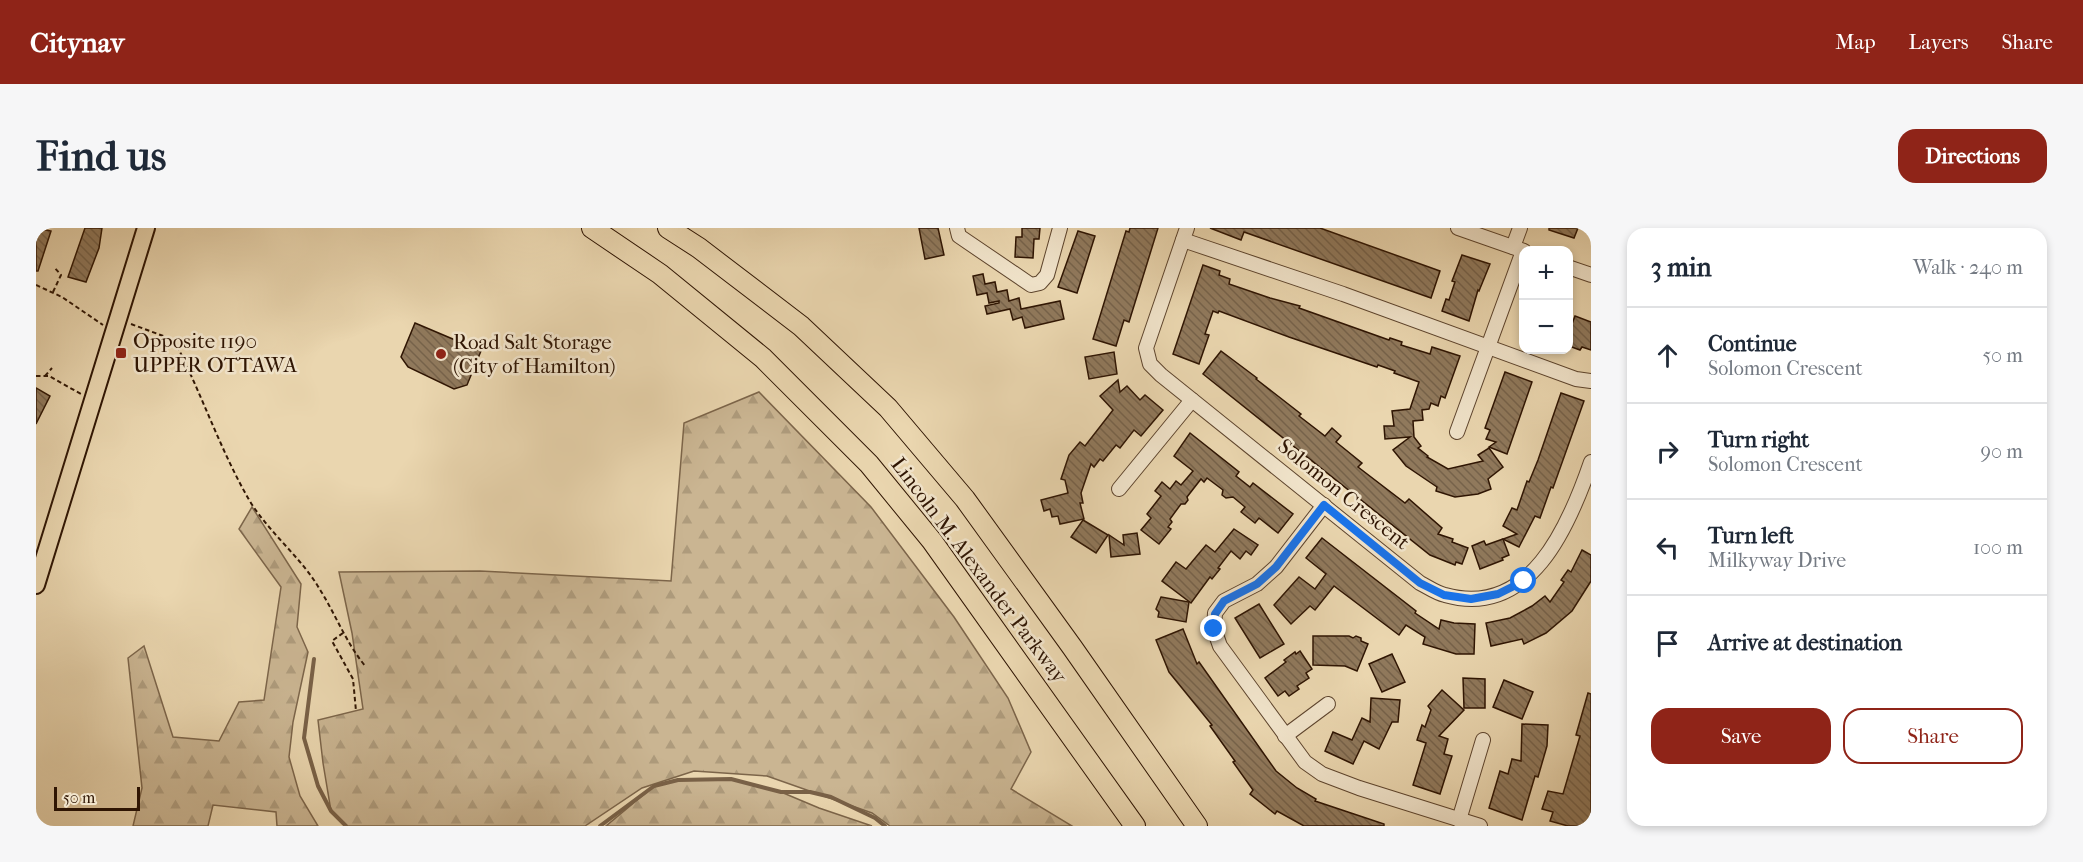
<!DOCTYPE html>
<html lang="en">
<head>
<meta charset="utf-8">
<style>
	:root { --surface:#fff; --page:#f6f6f7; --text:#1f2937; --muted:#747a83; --line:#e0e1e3; --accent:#8f2418 }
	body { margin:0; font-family:"IM FELL French Canon",serif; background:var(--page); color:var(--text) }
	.controls { position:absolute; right:18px; top:18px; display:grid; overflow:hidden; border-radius:12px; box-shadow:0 3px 9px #0003 }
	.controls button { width:54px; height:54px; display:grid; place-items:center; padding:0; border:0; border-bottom:2px solid var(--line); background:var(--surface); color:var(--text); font:30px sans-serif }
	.scale { position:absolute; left:18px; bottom:15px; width:86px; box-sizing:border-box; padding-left:6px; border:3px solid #2f1503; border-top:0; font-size:16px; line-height:21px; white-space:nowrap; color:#2f1503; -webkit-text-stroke:4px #f1e4cb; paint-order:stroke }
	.stop { position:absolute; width:18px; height:18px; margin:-14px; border:4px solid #1a73e8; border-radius:50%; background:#fff }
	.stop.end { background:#1a73e8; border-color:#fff; box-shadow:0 2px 6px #0008 }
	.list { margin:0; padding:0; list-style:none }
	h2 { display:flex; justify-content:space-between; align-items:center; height:78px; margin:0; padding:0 24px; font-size:26px }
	h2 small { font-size:20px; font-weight:400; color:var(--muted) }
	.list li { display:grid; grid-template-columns:39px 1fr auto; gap:18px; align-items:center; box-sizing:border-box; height:96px; padding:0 24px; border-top:2px solid var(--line) }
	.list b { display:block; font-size:22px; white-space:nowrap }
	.list p { margin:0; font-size:20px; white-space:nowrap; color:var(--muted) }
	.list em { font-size:20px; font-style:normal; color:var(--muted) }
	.actions { display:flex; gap:12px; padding:18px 24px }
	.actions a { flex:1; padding:14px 0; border:2px solid var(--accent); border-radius:18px; text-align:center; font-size:21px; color:var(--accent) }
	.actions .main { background:var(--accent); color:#fff }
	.icon { flex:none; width:33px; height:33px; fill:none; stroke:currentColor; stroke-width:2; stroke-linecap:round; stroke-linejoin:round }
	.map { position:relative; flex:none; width:1555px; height:598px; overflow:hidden; border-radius:18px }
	header { display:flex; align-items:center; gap:36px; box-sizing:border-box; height:84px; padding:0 30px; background:var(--accent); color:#fff }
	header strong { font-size:28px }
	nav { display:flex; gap:33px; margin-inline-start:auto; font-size:21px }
	.intro { display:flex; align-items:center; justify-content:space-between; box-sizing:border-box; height:144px; padding:0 36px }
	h1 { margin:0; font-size:42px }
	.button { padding:15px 27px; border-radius:18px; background:var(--accent); color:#fff; font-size:21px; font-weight:700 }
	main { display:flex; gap:36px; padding:0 36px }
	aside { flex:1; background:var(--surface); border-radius:18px; box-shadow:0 3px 9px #0003 }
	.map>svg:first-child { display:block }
</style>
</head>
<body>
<header>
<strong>Citynav</strong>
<nav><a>Map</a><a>Layers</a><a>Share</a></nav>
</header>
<div class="intro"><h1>Find us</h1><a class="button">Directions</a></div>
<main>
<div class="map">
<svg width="1555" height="598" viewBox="0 0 1555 598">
	<defs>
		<pattern id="forest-firs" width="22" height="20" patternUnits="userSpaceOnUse" patternTransform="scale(1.5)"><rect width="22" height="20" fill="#cab592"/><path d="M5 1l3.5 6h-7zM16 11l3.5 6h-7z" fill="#ae9b7c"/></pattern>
		<pattern id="building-back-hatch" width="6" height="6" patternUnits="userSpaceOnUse" patternTransform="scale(1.5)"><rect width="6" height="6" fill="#90795c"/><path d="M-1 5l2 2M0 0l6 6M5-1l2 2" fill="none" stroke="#76624a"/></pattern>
	</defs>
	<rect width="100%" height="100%" fill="#ead6af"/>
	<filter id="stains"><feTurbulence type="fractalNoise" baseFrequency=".00333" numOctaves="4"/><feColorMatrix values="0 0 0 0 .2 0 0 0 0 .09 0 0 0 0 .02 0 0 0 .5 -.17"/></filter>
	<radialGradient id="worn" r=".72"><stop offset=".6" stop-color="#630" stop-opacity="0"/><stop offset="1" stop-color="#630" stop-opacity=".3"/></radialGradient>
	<!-- forest -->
	<g fill="url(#forest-firs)" stroke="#7c654a" stroke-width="1.5">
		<path d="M723 164 835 279 918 389 972 470 995 524 975 561 1036 598H854L836 585 731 548 658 543 606 560 549 598H310L295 583 287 535 282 492 327 481 316 405 303 344 444 343 635 353 648 195Z"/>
		<path d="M216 279 265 356 261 399 272 424 257 494 253 529 264 568 282 598H241L240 584 177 577 172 598H97L106 560 92 430 108 418 137 509 183 513 203 474 228 472 245 359 203 301Z"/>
		<path d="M695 551 745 564 783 580 836 598H570L618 558 642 552Z"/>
	</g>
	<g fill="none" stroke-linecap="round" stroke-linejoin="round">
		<!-- stream -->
		<g stroke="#796147" stroke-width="4">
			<path d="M278 431 268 510 282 558 295 583 310 598"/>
			<path d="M564 598 618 558 642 552 695 551 745 564H774L795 569 839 590 849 598"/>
		</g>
	</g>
	<!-- building -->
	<g fill="url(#building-back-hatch)" stroke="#2f1503" stroke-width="1.5">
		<path d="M0 0 15 3 2 43H0Z"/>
		<path d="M49 0H66L63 20 50 54 32 49Z"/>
		<path d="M883 0H902L908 27 889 31Z"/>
		<path d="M986 0H1004L1003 11H998L997 30 979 29 980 9H986Z"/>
		<path d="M1094 0H1122L1093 94 1088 92 1080 118 1057 111 1090 3 1093 4Z"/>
		<path d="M1174 0H1284L1404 43 1395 70 1208 4 1205 12Z"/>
		<path d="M1513 0H1542L1538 10 1513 2Z"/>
		<path d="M1042 3 1059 8 1041 65 1022 59Z"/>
		<path d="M1426 27 1454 36 1443 63 1442 62 1433 93 1406 83 1410 71 1413 72 1419 54 1416 53Z"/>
		<path d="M1167 37 1184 43 1183 47 1194 51 1193 56 1234 70 1264 78 1263 80 1353 112 1354 110 1366 114 1365 117 1394 126 1396 119 1424 128 1409 170 1405 168 1402 178 1395 175 1393 181 1386 182 1387 192 1377 193 1378 209 1385 218 1382 220 1392 228 1391 229 1412 241 1447 233 1442 227 1453 220 1467 239 1452 251 1455 261 1442 266 1419 269 1400 263 1401 259 1370 238 1357 222 1374 209 1349 211 1348 198H1358L1356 183 1374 181 1383 154 1358 145 1359 143 1342 137 1341 139 1253 109 1183 83 1182 85 1177 83 1169 106 1173 107 1163 136 1137 126Z"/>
		<path d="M947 46 949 56 959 54 961 64 971 62 973 73 983 70 985 81 1024 73 1028 91 989 100 986 89 977 92 974 81 951 86 949 78 963 75V73L953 75 951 65 941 67 937 48Z"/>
		<path d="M1539 88 1555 94V122L1546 119 1544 122 1533 118V104Z"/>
		<path d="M379 95 445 123 431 157 418 161 372 139 365 129Z"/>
		<path d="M1185 123 1221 150 1220 151 1265 186 1263 188 1289 208 1296 200 1305 208 1300 214 1326 235 1322 239 1369 275 1373 271 1406 300 1402 306 1417 311 1416 314 1432 320 1426 336 1420 334 1419 337 1394 327 1167 146Z"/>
		<path d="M1078 124 1081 146 1053 151 1049 129Z"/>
		<path d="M1469 144 1496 154 1471 226 1453 219 1460 214 1450 211 1454 202 1449 200Z"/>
		<path d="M1082 152 1084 164 1091 158 1104 172 1109 167 1127 182 1105 208 1098 202 1084 220 1080 217 1067 233 1064 231 1058 239 1055 236 1045 265 1047 275H1044L1048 291 1024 296 1022 288 1016 289 1014 281 1008 283 1005 272 1032 265 1029 252 1025 251 1033 227 1044 214 1049 218 1077 182 1064 168Z"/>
		<path d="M0 160 14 168 0 196Z"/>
		<path d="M1525 165 1548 173 1517 260 1515 259 1504 290 1499 288 1483 319 1467 311 1481 306 1467 298 1476 280 1481 282 1491 253 1493 254 1502 232Z"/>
		<path d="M1154 205 1203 244 1200 248 1214 259 1217 255 1257 286 1242 305 1223 290 1219 295 1205 284 1209 279 1197 269 1190 270 1186 267 1187 262 1171 250 1168 254 1165 251 1151 269 1152 272 1149 276H1145L1134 291 1136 294 1132 299 1135 301 1123 316 1105 302 1115 290 1111 286 1125 268 1119 263 1126 254 1134 261 1140 253 1145 257 1157 243 1138 228Z"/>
		<path d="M1047 292 1072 307 1060 325 1035 309Z"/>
		<path d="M1198 301 1222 317 1215 327 1210 323 1204 331 1195 323 1182 340 1184 341 1176 351 1174 349 1155 375 1126 353 1140 334 1150 341 1170 317 1179 324Z"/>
		<path d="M1101 305 1104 326 1075 329 1073 307 1088 317 1087 307Z"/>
		<path d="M1286 310 1380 383 1379 385 1403 401 1405 392 1418 395 1439 396 1438 426H1420L1387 416 1389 409 1370 397 1363 407 1298 358 1279 382 1274 378 1255 396 1238 377 1263 349 1279 361 1290 346 1270 330Z"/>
		<path d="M1467 311 1473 327 1466 330 1467 332 1444 341 1436 318 1448 313 1450 317Z"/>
		<path d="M1546 322 1555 327V353L1536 383 1510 405 1488 416 1486 411 1455 418 1450 395 1474 390 1496 378 1509 368 1514 374 1528 354 1525 352 1532 342 1535 344Z"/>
		<path d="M1125 369 1153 374 1150 394 1122 389 1123 384 1120 381Z"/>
		<path d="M1223 376 1248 416 1224 430 1199 390Z"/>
		<path d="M1147 401 1161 436 1163 434 1240 543 1261 560 1280 571 1279 573 1348 596V598H1268L1241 583 1239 586 1214 566 1217 562 1197 534 1199 533 1174 498 1176 497 1133 444 1120 412Z"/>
		<path d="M1277 408H1313L1317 410 1320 408 1325 410V413L1332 416 1321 443 1309 438 1277 437Z"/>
		<path d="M1264 423 1276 441 1270 445 1273 450 1261 458 1263 461 1253 468 1249 463 1242 468 1229 450 1250 434 1248 432 1259 424 1260 426Z"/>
		<path d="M1356 426 1369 454 1346 464 1333 436Z"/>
		<path d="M1427 450 1449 451V480H1428Z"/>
		<path d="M1468 452 1497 464 1486 491 1457 479Z"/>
		<path d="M1406 462 1428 482 1403 508 1412 511 1408 526 1416 528 1404 566 1377 557 1390 515 1381 512 1386 497 1389 499 1395 482 1392 478Z"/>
		<path d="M1552 465 1555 466V589L1552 598H1532L1514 593 1517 584 1506 581 1512 563 1527 566 1544 508 1540 507Z"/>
		<path d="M1335 470 1364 472 1362 494H1356L1343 521 1328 513 1317 536 1289 523 1297 504 1316 512 1326 490 1334 494Z"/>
		<path d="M1486 496 1512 497 1511 518 1502 549 1499 548 1486 592 1453 580 1464 543 1472 546 1476 531 1485 533Z"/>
	</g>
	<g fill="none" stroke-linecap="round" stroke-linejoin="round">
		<defs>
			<g id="minor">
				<path d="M921 0 923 8 995 57 1004 55 1011 47 1024 0"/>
				<path d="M1151 0 1110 120 1114 136 1125 147 1384 355C1392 359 1400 365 1409 367 1494 391 1533 298 1555 234"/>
				<path d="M1422 0 1488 23"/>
				<path d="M1147 12 1307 66 1540 151 1555 153"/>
				<path d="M1477 19 1484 0"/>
				<path d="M1532 39 1555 47"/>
				<path d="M1421 204 1487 23"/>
				<path d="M1083 261 1156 172"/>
				<path d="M1288 277 1240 339 1221 356 1188 373 1179 385 1178 401 1184 418 1269 534 1286 546 1323 560 1444 598"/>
				<path d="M1249 508 1292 476"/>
				<path d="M1423 592 1447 512"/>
			</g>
			<path id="major" d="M0 357 110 0"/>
			<g id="highway">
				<path d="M556 0 624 46 727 130 833 236 896 313 1099 598"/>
				<path d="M632 0 663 20 765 98 852 180 929 271 1036 419 1161 598"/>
			</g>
		</defs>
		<!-- minor casing -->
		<use href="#minor" stroke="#5e452e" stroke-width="16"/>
		<!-- major casing -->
		<use href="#major" stroke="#2f1503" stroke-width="20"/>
		<!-- highway casing -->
		<use href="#highway" stroke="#2f1503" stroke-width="22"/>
		<!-- path -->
		<g stroke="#2f1503" stroke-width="2" stroke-dasharray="4.5 3" stroke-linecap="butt">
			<path d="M0 57 26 69 67 97"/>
			<path d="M17 64 25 47 18 39"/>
			<path d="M95 96 138 112C165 164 183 219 212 270 231 303 264 328 283 360 300 387 310 415 330 439"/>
			<path d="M0 148H13L45 166"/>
			<path d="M9 148 16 140"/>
			<path d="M307 405 296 413 317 451 320 483"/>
		</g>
		<!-- minor -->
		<use href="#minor" stroke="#f1e4cb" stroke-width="14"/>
		<!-- major -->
		<use href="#major" stroke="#ead6af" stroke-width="16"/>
		<!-- highway -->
		<use href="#highway" stroke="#ead6af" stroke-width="20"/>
	</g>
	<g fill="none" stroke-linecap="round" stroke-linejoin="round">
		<!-- route -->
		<path stroke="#1a73e8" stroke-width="8" d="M1178 401 1179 386 1188 373 1221 356 1240 339 1288 277 1384 355 1408 367 1435 371 1462 366 1488 353"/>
	</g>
	<!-- markers -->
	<g fill="#8f2418" stroke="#f1e4cb" stroke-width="2">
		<rect x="79" y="119" width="12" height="12" rx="3"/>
		<circle cx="405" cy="126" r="6"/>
	</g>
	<g text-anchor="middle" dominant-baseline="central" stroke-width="5" stroke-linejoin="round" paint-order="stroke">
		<!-- poi labels -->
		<g font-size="21" fill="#2f1503" stroke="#f1e4cb" text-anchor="start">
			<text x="97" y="113">Opposite 1190<tspan x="97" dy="24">UPPER OTTAWA</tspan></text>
			<text x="417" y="114">Road Salt Storage<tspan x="417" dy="24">(City of Hamilton)</tspan></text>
		</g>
		<!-- street labels -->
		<g font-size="21" fill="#2f1503" stroke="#f1e4cb">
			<text transform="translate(1308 266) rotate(39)">Solomon Crescent</text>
			<text transform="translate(943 342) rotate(53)">Lincoln M. Alexander Parkway</text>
		</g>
	</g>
	<rect width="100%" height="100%" filter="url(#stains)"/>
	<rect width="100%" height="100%" fill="url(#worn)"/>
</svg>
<div class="controls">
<button>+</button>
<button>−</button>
</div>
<div class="scale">50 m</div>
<div class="stop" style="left:1488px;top:353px"></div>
<div class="stop end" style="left:1178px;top:401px"></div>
</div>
<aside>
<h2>3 min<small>Walk · 240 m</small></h2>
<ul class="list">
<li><svg class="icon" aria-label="ahead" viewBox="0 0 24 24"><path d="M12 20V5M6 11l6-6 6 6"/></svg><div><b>Continue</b><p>Solomon Crescent</p></div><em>50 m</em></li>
<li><svg class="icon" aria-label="right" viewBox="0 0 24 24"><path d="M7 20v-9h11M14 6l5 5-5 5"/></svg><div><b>Turn right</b><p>Solomon Crescent</p></div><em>90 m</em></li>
<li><svg class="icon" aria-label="left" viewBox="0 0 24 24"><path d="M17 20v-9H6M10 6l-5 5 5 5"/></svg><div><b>Turn left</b><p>Milkyway Drive</p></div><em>100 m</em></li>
<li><svg class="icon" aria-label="arrive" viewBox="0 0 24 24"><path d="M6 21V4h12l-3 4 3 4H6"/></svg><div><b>Arrive at destination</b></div></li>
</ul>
<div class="actions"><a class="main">Save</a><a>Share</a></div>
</aside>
</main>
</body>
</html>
